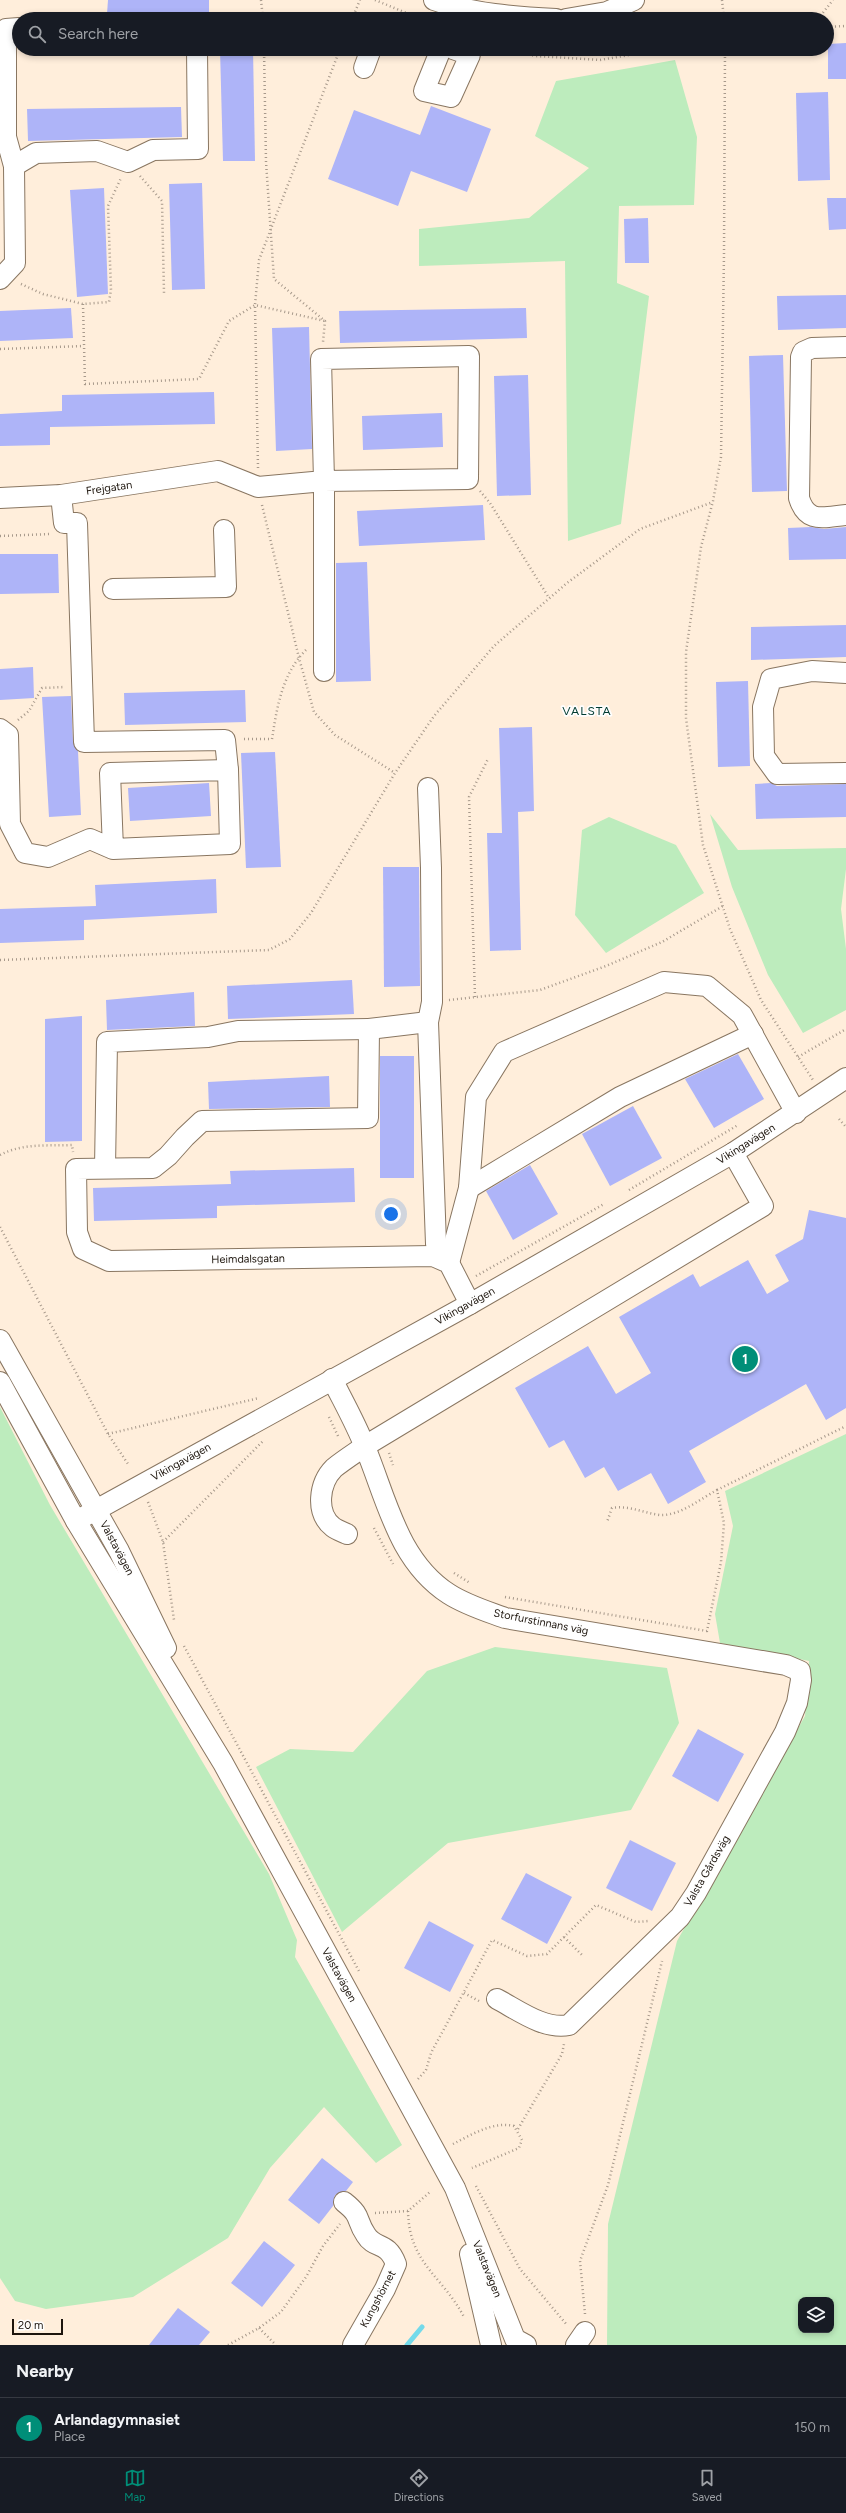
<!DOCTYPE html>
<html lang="en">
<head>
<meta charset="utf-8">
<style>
	:root { --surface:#171b24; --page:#242831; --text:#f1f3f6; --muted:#9ea1a6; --line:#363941; --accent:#008e78 }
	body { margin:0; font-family:Figtree,sans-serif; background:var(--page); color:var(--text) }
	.controls { position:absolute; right:12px; bottom:12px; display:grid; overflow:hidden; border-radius:8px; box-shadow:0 2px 6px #0003 }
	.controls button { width:36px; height:36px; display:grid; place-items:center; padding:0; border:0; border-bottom:1px solid var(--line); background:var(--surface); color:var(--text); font:20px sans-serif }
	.scale { position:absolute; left:12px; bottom:10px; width:51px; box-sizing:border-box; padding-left:4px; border:2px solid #1d150d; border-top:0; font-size:11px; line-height:14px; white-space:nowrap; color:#1d150d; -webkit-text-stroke:3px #fefefe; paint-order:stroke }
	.you { position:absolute; left:391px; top:1214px; width:14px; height:14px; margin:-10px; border:3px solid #fff; border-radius:50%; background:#1a73e8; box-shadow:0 0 0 6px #1a73e833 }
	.badge { display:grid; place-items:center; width:26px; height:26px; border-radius:50%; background:var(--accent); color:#fff; font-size:13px; font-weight:700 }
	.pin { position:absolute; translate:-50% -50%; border:2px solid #fff; box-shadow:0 1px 4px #0006 }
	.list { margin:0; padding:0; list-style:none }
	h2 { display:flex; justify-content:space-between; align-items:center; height:52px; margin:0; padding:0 16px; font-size:17px }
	h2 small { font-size:13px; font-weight:400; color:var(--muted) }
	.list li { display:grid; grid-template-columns:26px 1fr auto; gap:12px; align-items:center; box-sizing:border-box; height:60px; padding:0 16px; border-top:1px solid var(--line) }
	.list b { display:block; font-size:15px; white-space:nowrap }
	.list p { margin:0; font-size:13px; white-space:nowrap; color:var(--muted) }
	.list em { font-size:13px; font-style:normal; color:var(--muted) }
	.icon { flex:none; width:22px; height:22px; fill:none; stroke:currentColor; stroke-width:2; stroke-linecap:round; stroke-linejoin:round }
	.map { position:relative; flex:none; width:846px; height:2345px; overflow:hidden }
	.search { position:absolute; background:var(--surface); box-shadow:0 2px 6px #0003; left:12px; right:12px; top:12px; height:44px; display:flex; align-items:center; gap:10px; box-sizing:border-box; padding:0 14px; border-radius:22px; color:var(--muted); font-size:15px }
	.sheet { height:112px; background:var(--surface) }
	nav { display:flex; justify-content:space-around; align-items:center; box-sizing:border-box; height:56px; border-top:1px solid var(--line); background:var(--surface); font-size:11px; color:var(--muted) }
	nav a { display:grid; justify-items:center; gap:2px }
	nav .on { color:var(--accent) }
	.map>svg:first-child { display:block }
</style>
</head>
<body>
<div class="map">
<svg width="846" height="2345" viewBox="0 0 846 2345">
	<rect width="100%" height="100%" fill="#ffeedb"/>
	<!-- green -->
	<g fill="#bdecbd" fill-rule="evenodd">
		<path d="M675 60 697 137 694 205 619 206 617 283 649 296 621 524 568 541 565 261 419 266V229L529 218 589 168 535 136 556 81Z"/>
		<path d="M710 814 738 850 846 848V869L841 909 846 949V1010L803 1033 768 975 732 887Z"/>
		<path d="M609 817 676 845 704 893 606 953 575 915 582 830Z"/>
		<path d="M0 1407 50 1505 269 1874 297 1940 295 1957 402 2145 376 2163 324 2107 270 2168 228 2238 133 2297 46 2309 15 2301 0 2278Z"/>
		<path d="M846 1434V2345H607L608 2224 677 1941 805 1716 809 1661 720 1643 715 1614 733 1526 725 1491ZM801 2300H831V2330H801Z"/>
		<path d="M495 1647 667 1668 679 1723 631 1810 448 1843 342 1932 256 1767 290 1749 353 1752 427 1671Z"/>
	</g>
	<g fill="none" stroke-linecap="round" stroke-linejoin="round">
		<!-- stream -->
		<path stroke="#74daea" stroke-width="5" d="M407 2345 422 2327"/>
	</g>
	<!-- building -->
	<g fill="#aeb4f8">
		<path d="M108 0H209V13L107 14Z"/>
		<path d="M846 43V79H828V44Z"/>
		<path d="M220 49H253L255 161H223Z"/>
		<path d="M828 92 830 180 798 181 796 93Z"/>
		<path d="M431 106 491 129 467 192 411 171 398 206 328 179 354 110 420 135Z"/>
		<path d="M181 107 182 137 28 141 27 109Z"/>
		<path d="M202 183 205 289 172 290 169 184Z"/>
		<path d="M104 188 108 294 77 297 70 190Z"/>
		<path d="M827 198H846V229L829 230Z"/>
		<path d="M648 218 649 263H625L624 219Z"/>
		<path d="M846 295V328L778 330 777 296Z"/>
		<path d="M71 308 73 338 0 341V311Z"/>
		<path d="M526 308 527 338 340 343 339 311Z"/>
		<path d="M309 327 312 449 276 451 272 328Z"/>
		<path d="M783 355 787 491 752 492 749 356Z"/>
		<path d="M528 375 531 495 497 496 494 376Z"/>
		<path d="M214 392 215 424 50 427V445L0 446V414L62 411V395Z"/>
		<path d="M442 413 443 447 363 450 362 416Z"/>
		<path d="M483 505 485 540 359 546 357 511Z"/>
		<path d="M811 527 824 529 846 527V559L789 560 788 528Z"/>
		<path d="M0 554H58L59 593 0 594Z"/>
		<path d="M367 562 371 681 336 682V563Z"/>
		<path d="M846 625V657L751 660V627Z"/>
		<path d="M33 667 34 698 0 700V669Z"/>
		<path d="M748 681 750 766 718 767 716 682Z"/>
		<path d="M245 690 246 722 125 725 124 693Z"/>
		<path d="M71 696 73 742 78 751 81 815 49 817 42 697Z"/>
		<path d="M532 727 534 811 518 812 521 950 490 951 487 833H502L499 728Z"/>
		<path d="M275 752 281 867 246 868 241 753Z"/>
		<path d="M209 783 211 816 130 821 128 788Z"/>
		<path d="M771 783 777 786 846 784V817L756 819 755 784Z"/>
		<path d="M383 867H419L420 986 384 987Z"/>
		<path d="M216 879 217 913 84 920V940L0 943V909L96 906 95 885Z"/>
		<path d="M352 980 354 1014 228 1019 227 986Z"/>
		<path d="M194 992 195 1026 107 1030 106 1000Z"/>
		<path d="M82 1016V1141L45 1142V1019Z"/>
		<path d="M738 1054 764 1099 714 1128 685 1079Z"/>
		<rect x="380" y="1056" width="34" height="122"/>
		<path d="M329 1076 330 1107 209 1109 208 1082Z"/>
		<path d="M633 1106 662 1158 610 1186 582 1134Z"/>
		<path d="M530 1165 558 1214 513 1240 486 1191Z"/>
		<path d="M354 1168 355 1202 217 1206V1218L94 1221 93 1188 231 1184 230 1171Z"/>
		<path d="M809 1210 846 1218V1408L826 1420 806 1384 689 1451 706 1482 668 1504 651 1473 618 1491 604 1467 585 1478 564 1440 549 1448 515 1388 588 1346 616 1394 651 1373 619 1317 693 1274 700 1287 748 1260 767 1294 789 1281 775 1255 803 1239Z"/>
		<path d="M698 1729 744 1754 718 1802 672 1776Z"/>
		<path d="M630 1840 676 1863 652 1911 606 1888Z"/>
		<path d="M526 1873 572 1897 547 1944 501 1919Z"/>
		<path d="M429 1921 474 1945 450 1992 404 1968Z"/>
		<path d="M322 2158 353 2182 346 2191 335 2195 333 2206 319 2224 288 2200Z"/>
		<path d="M264 2241 295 2265 262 2307 231 2283Z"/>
		<path d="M178 2308 210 2332 199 2345H149Z"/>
	</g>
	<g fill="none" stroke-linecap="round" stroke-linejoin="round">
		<defs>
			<g id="minor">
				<path d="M434 0C473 14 515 17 556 19"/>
				<path d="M566 19 607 12 634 0"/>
				<path d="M441 49 424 91 451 97 470 55 453 49"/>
				<path d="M364 68 371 49"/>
				<path d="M14 166 36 153 97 151 128 162 153 150 198 149 197 49"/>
				<path d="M0 279 15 263 14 166 6 137V29L19 28"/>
				<path d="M846 347 812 348 803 352 801 357 799 498C807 524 823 517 846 515"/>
				<path d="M61 495 64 523H77L84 742 225 740 228 770"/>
				<path d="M0 498 61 495 218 471 258 487 324 481 468 479 469 356 321 359 324 481V671"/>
				<path d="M113 589 226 587 224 530"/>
				<path d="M846 673 812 671 771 679 763 707 764 756 777 774 846 773"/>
				<path d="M0 729 8 735 10 824 25 853 48 857 90 839 113 849 230 844 228 770 110 773 113 849"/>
				<path d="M428 788 431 868 432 1002 428 1022 436 1244 449 1263"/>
				<path d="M428 1022 369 1029 368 1118 202 1121 185 1137 168 1156 153 1168 76 1169 77 1232 83 1249 109 1261 433 1256 449 1263 470 1304"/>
				<path d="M105 1168 107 1042 208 1037 238 1031 369 1029"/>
				<path d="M469 1188 620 1097 753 1034"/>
				<path d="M449 1263 469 1188 476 1097 504 1052 664 982 707 986 742 1015 796 1113"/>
				<path d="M0 1340 119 1551 166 1648"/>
				<path d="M332 1379C343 1401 356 1424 365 1447 387 1500 398 1561 449 1594 466 1605 486 1611 505 1618L786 1665 800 1671 801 1680 797 1703 785 1732 696 1893 680 1917 569 2025C544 2030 518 2010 497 1999"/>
				<path d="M0 1382 76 1521 223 1763 455 2188 515 2339 526 2345"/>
				<path d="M76 1521 470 1304 733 1153 846 1078"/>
				<path d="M347 1534C343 1532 337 1530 333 1527 315 1513 319 1483 334 1468 344 1460 355 1453 365 1446L763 1206 733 1153"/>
				<path d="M344 2202C363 2217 355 2219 366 2235 375 2250 387 2240 396 2264L385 2289 353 2345"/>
				<path d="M470 2254 491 2345"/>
				<path d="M576 2345 585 2332"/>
			</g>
		</defs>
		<!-- minor casing -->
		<use href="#minor" stroke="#897661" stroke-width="22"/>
		<!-- path -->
		<g stroke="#a7998b" stroke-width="2.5" stroke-dasharray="1 3" stroke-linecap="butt">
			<path d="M261 0 263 19"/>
			<path d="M375 0 421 19"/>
			<path d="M722 0 724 19"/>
			<path d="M352 19 360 0"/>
			<path d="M818 19 833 0"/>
			<path d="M827 27 846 26"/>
			<path d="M264 49 266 162 274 279 325 321 323 342"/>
			<path d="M505 49 535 56 600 60 664 49"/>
			<path d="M725 49 724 254 721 457 713 501 701 547 686 652V718L703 845 730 929 761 1000 813 1080"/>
			<path d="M140 176 162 201 164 293"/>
			<path d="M21 284 43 294 83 304 109 302 111 290 108 206 121 178"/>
			<path d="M83 304 85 384 199 379 229 321 255 305 325 321"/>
			<path d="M0 349 84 346"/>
			<path d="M258 468 255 305 259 260 340 49"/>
			<path d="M480 491 490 503 549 598"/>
			<path d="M262 505 299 658 314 712 335 735 395 773"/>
			<path d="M0 536 51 534"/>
			<path d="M18 720 29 711 42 688 65 687"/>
			<path d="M244 739H272C277 707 282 674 306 650"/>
			<path d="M0 960 269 950 290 939 311 913 395 773 434 716 494 646 567 583 640 529 713 502"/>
			<path d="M475 997 469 797 488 759"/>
			<path d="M449 1000 540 990 606 966 662 942 723 906"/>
			<path d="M798 1057 846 1029"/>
			<path d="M839 1119 846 1127"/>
			<path d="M0 1155C23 1143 46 1146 72 1145L73 1152"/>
			<path d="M629 1190 738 1125"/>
			<path d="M0 1227 108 1434 128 1464"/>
			<path d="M476 1276 604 1204"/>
			<path d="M329 1417 338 1436"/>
			<path d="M108 1434 259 1398"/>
			<path d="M389 1453 393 1465"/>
			<path d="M717 1490 846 1426"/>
			<path d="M148 1502 163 1542 174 1620"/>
			<path d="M374 1528 393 1564"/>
			<path d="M163 1542 264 1440"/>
			<path d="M454 1573 470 1583"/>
			<path d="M505 1597 707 1631 721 1562 724 1523 717 1490C700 1499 680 1516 660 1515 643 1513 629 1505 612 1508L607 1522"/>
			<path d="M184 1646 360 1973"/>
			<path d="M564 1937 582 1955"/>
			<path d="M464 1993 479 2001"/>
			<path d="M418 2079 426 2070 431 2053 492 1940 527 1956 547 1954 596 1905 636 1922 649 1921"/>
			<path d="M518 2129 562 2054 564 2044"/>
			<path d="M453 2144C471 2135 493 2121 514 2126L522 2140 519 2148 472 2168"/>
			<path d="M476 2186 520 2269 567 2325"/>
			<path d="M408 2211C409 2264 442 2275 464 2317"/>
			<path d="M375 2213 408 2211 430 2192"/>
			<path d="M585 2314 580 2261 608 2185 662 1961"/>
			<path d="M259 2328 276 2345"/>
			<path d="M228 2345 259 2328 281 2312 306 2277 323 2246 340 2224"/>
		</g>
		<!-- minor -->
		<use href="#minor" stroke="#fff" stroke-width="20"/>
	</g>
	<g text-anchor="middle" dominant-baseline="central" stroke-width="3.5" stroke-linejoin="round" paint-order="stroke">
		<!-- street labels -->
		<g font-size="11" fill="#1d150d" stroke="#fefefe">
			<text transform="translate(109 488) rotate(-8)">Frejgatan</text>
			<text transform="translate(746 1144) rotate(-32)">Vikingavägen</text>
			<text transform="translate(248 1259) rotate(-1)">Heimdalsgatan</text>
			<text transform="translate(465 1306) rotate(-29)">Vikingavägen</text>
			<text transform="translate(181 1462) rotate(-29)">Vikingavägen</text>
			<text transform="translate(117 1548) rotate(62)">Valstavägen</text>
			<text transform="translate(541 1622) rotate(11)">Storfurstinnans väg</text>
			<text transform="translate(707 1871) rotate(-60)">Valsta Gårdsväg</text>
			<text transform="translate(339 1975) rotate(61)">Valstavägen</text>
			<text transform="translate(487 2269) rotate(68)">Valstavägen</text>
			<text transform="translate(378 2299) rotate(-62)">Kungshörnet</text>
		</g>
		<!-- neighbourhood labels -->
		<g font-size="12" letter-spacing="1" fill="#003b30" stroke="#fefefe">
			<text x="587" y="711">VALSTA</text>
		</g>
	</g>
</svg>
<div class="controls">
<button><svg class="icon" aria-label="layers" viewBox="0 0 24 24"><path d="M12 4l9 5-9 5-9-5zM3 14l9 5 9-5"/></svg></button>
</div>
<div class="scale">20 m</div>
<div class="you"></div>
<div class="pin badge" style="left:745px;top:1359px">1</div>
<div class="search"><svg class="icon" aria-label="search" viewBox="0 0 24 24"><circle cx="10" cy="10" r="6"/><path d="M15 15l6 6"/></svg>Search here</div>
</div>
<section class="sheet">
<h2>Nearby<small></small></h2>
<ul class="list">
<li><span class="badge">1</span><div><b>Arlandagymnasiet</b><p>Place</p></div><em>150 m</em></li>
</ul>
</section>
<nav>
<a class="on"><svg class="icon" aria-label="map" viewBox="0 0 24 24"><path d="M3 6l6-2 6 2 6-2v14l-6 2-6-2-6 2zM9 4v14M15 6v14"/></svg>Map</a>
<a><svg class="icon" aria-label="directions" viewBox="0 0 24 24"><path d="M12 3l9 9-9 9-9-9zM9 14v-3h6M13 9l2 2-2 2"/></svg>Directions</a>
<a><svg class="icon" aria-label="saved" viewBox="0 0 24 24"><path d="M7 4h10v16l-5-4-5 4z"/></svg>Saved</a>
</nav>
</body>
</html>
